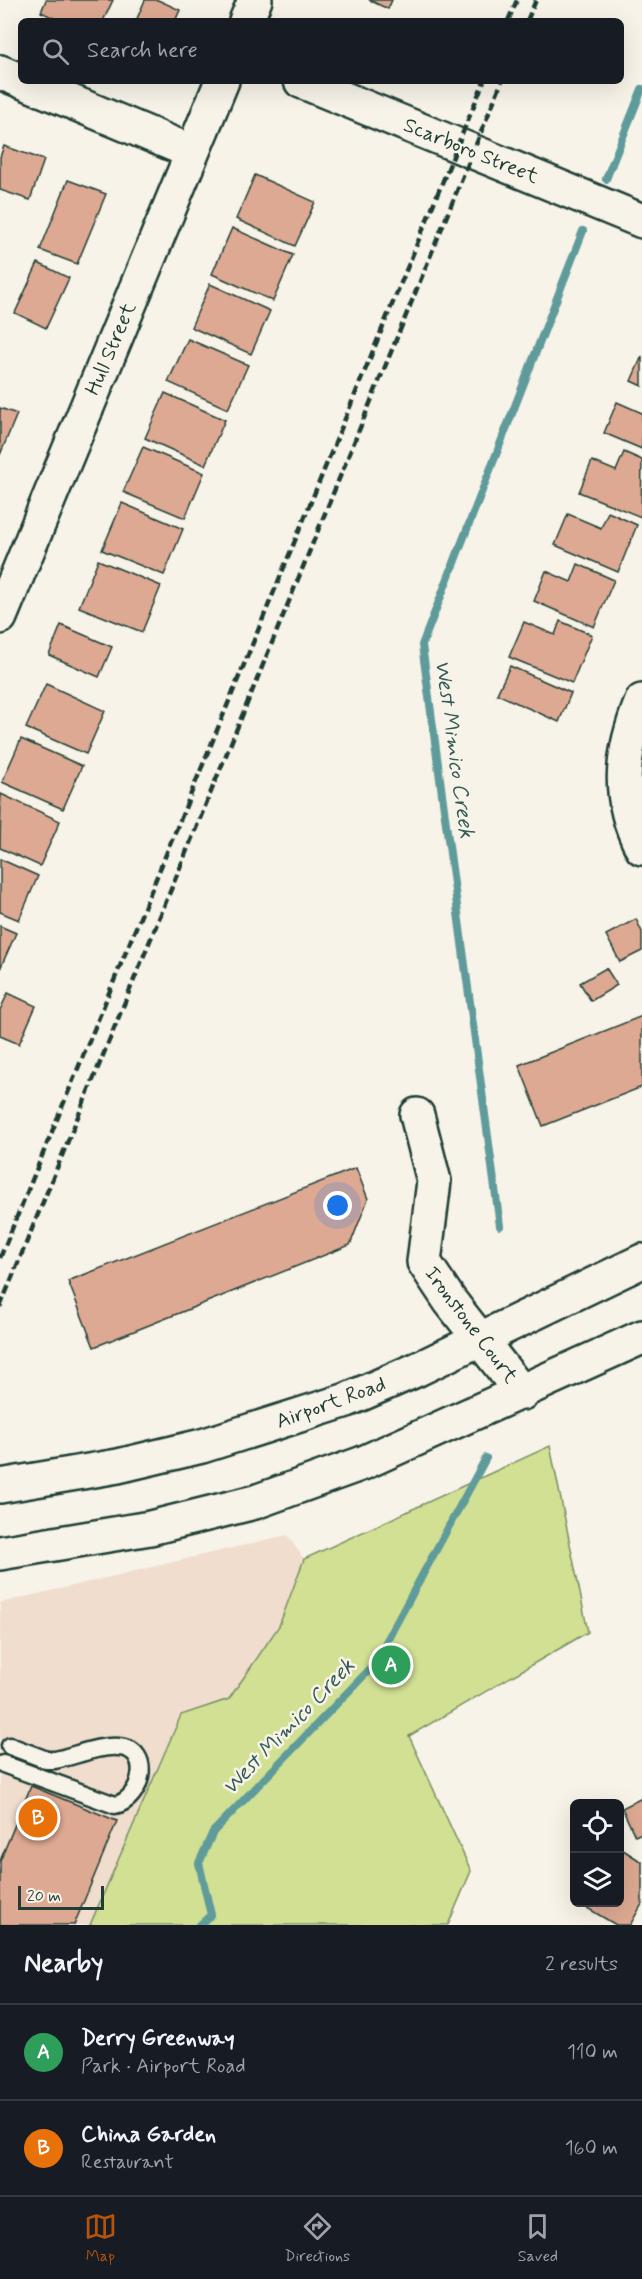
<!DOCTYPE html>
<html lang="en">
<head>
<meta charset="utf-8">
<style>
	:root { --surface:#171b24; --page:#20242c; --text:#f1f3f6; --muted:#9ea1a6; --line:#363941; --accent:#b45309 }
	body { margin:0; font-family:Mynerve,sans-serif; background:var(--page); color:var(--text) }
	.controls { position:absolute; right:18px; bottom:18px; display:grid; overflow:hidden; border-radius:9px; box-shadow:0 6px 24px #0002 }
	.controls button { width:54px; height:54px; display:grid; place-items:center; padding:0; border:0; border-bottom:2px solid var(--line); background:var(--surface); color:var(--text); font:30px sans-serif }
	.scale { position:absolute; left:18px; bottom:15px; width:86px; box-sizing:border-box; padding-left:6px; border:3px solid #1f3d34; border-top:0; font-size:16px; line-height:21px; white-space:nowrap; color:#1f3d34; -webkit-text-stroke:4px #f7f3e8; paint-order:stroke }
	.you { position:absolute; left:338px; top:1206px; width:21px; height:21px; margin:-15px; border:4px solid #fff; border-radius:50%; background:#1a73e8; box-shadow:0 0 0 9px #1a73e833 }
	.badge { display:grid; place-items:center; width:39px; height:39px; border-radius:50%; background:var(--accent); color:#fff; font-size:20px; font-weight:700 }
	.pin { position:absolute; translate:-50% -50%; border:3px solid #fff; box-shadow:0 2px 6px #0006 }
	.list { margin:0; padding:0; list-style:none }
	h2 { display:flex; justify-content:space-between; align-items:center; height:78px; margin:0; padding:0 24px; font-size:26px }
	h2 small { font-size:20px; font-weight:400; color:var(--muted) }
	.list li { display:grid; grid-template-columns:39px 1fr auto; gap:18px; align-items:center; box-sizing:border-box; height:96px; padding:0 24px; border-top:2px solid var(--line) }
	.list b { display:block; font-size:22px; white-space:nowrap }
	.list p { margin:0; font-size:20px; white-space:nowrap; color:var(--muted) }
	.list em { font-size:20px; font-style:normal; color:var(--muted) }
	.icon { flex:none; width:33px; height:33px; fill:none; stroke:currentColor; stroke-width:2; stroke-linecap:round; stroke-linejoin:round }
	.map { position:relative; flex:none; width:642px; height:1925px; overflow:hidden }
	.search { position:absolute; background:var(--surface); box-shadow:0 6px 24px #0002; left:18px; right:18px; top:18px; height:66px; display:flex; align-items:center; gap:15px; box-sizing:border-box; padding:0 21px; border-radius:9px; color:var(--muted); font-size:22px }
	.sheet { height:270px; background:var(--surface) }
	nav { display:flex; justify-content:space-around; align-items:center; box-sizing:border-box; height:84px; border-top:2px solid var(--line); background:var(--surface); font-size:16px; color:var(--muted) }
	nav a { display:grid; justify-items:center; gap:3px }
	nav .on { color:var(--accent) }
	.map>svg:first-child { display:block }
</style>
</head>
<body>
<div class="map">
<svg width="642" height="1925" viewBox="0 0 642 1925">
	<rect width="100%" height="100%" fill="#f7f3e8"/>
	<filter id="ink" filterUnits="userSpaceOnUse"><feTurbulence type="fractalNoise" baseFrequency=".0167" numOctaves="2"/><feDisplacementMap in="SourceGraphic" scale="12" xChannelSelector="R" yChannelSelector="G"/><feConvolveMatrix kernelMatrix="1 2 1 2 8 2 1 2 1" color-interpolation-filters="sRGB"/></filter>
	<g filter="url(#ink)">
		<!-- built -->
		<path fill="#f0ddce" d="M287 1535 304 1559 279 1626 229 1699 180 1715 90 1925H0V1603Z"/>
		<!-- green -->
		<path fill="#d1e093" stroke="#788e64" stroke-width="1.5" d="M550 1446 588 1632 409 1736 471 1871 448 1925H90L181 1715 229 1699 279 1626 304 1559Z"/>
		<g fill="none" stroke-linecap="round" stroke-linejoin="round">
			<!-- stream -->
			<g stroke="#5e9b9b" stroke-width="8">
				<path d="M606 179 642 89"/>
				<path d="M500 1226 422 645 583 231"/>
				<path d="M200 1925 211 1915 199 1863 213 1832 373 1666 486 1458"/>
			</g>
		</g>
		<!-- building -->
		<g fill="#dea992" stroke="#1f3d34" stroke-width="1.5">
			<path d="M46 0H113L103 21H60L41 12Z"/>
			<path d="M145 0H158L180 10 175 21H136Z"/>
			<path d="M369 0H392L388 9Z"/>
			<path d="M4 146 44 160 30 200 0 190V157Z"/>
			<path d="M255 175 315 202 295 246 236 219Z"/>
			<path d="M68 180 106 194 77 264 40 250Z"/>
			<path d="M232 228 293 255 273 301 212 274Z"/>
			<path d="M38 263 69 278 46 328 15 313Z"/>
			<path d="M210 284 270 311 251 354 191 327Z"/>
			<path d="M188 339 248 365 228 409 168 382Z"/>
			<path d="M642 356V386L631 381Z"/>
			<path d="M165 393 225 420 205 465 145 438Z"/>
			<path d="M617 402 642 413V449L604 433Z"/>
			<path d="M0 408 17 414 0 455Z"/>
			<path d="M143 447 204 473 185 518 123 492Z"/>
			<path d="M624 452 642 460 641 517 579 492 592 461 616 471Z"/>
			<path d="M122 503 183 529 164 575 102 550Z"/>
			<path d="M608 512 637 525 618 572 555 545 568 514 601 528Z"/>
			<path d="M98 560 161 586 142 632 79 607Z"/>
			<path d="M578 564 614 580 594 627 534 601 546 571 571 582Z"/>
			<path d="M560 621 592 635 572 683 509 657 524 622 555 635Z"/>
			<path d="M61 625 112 647 99 677 49 655Z"/>
			<path d="M510 666 571 693 559 722 497 694Z"/>
			<path d="M46 684 105 711 86 754 26 728Z"/>
			<path d="M21 739 82 766 63 809 2 782Z"/>
			<path d="M1 794 60 821 40 866 0 848Z"/>
			<path d="M0 859 38 876 19 920 0 912Z"/>
			<path d="M636 919 642 932V951L620 962 606 935Z"/>
			<path d="M0 926 16 933 0 969Z"/>
			<path d="M606 968 617 985 591 1001 580 983Z"/>
			<path d="M8 993 36 1006 19 1044 0 1036V1010Z"/>
			<path d="M642 1016V1087L543 1126 519 1065Z"/>
			<path d="M356 1168 368 1199 350 1245 94 1347 68 1281Z"/>
			<path d="M31 1786 117 1821 74 1925H0V1861Z"/>
			<path d="M642 1798V1833L635 1836 622 1808Z"/>
			<path d="M620 1848 642 1862V1904L630 1925H616L582 1905 584 1902H620Z"/>
		</g>
		<g fill="none" stroke-linecap="round" stroke-linejoin="round">
			<defs>
				<path id="lane" d="M3 1764 115 1805C142 1800 154 1749 119 1747 99 1745 75 1756 55 1760H47L10 1746"/>
				<g id="street">
					<path d="M246 21 255 0"/>
					<path d="M0 72 192 152"/>
					<path d="M301 81 642 221"/>
					<path d="M0 617 222 81"/>
					<path d="M642 701C621 753 616 797 642 848"/>
					<path d="M417 1115 434 1181 424 1262 450 1301 522 1393"/>
				</g>
				<g id="secondary">
					<path d="M0 1486 118 1466 202 1446 347 1400 418 1369 642 1261"/>
					<path d="M0 1553 150 1528 255 1502 363 1463 642 1337"/>
				</g>
			</defs>
			<!-- lane casing -->
			<use href="#lane" stroke="#1f3d34" stroke-width="21"/>
			<!-- street casing -->
			<use href="#street" stroke="#1f3d34" stroke-width="38"/>
			<!-- secondary casing -->
			<use href="#secondary" stroke="#1f3d34" stroke-width="38"/>
			<!-- lane -->
			<use href="#lane" stroke="#f7f3e8" stroke-width="16"/>
			<!-- street -->
			<use href="#street" stroke="#f7f3e8" stroke-width="33"/>
			<!-- secondary -->
			<use href="#secondary" stroke="#f7f3e8" stroke-width="33"/>
			<!-- rail -->
			<g stroke="#1f3d34" stroke-width="4.5" stroke-dasharray="9 4.5" stroke-linecap="butt">
				<path d="M508 21 517 0"/>
				<path d="M527 21 536 0"/>
				<path d="M0 1258 484 81"/>
				<path d="M0 1307 502 81"/>
			</g>
		</g>
	</g>
	<g text-anchor="middle" dominant-baseline="central" stroke-width="5" stroke-linejoin="round" paint-order="stroke">
		<!-- street labels -->
		<g font-size="21" fill="#1f3d34" stroke="#f7f3e8">
			<text transform="translate(471 151) rotate(22)">Scarboro Street</text>
			<text transform="translate(111 349) rotate(-67)">Hull Street</text>
			<text transform="translate(471 1325) rotate(53)">Ironstone Court</text>
			<text transform="translate(331 1403) rotate(-20)">Airport Road</text>
		</g>
		<!-- water labels -->
		<g font-size="22" font-style="italic" fill="#345c56" stroke="#f7f3e8">
			<text transform="translate(454 749) rotate(82)">West Mimico Creek</text>
			<text transform="translate(289 1727) rotate(-46)">West Mimico Creek</text>
		</g>
	</g>
</svg>
<div class="controls">
<button><svg class="icon" aria-label="locate" viewBox="0 0 24 24"><circle cx="12" cy="12" r="6"/><path d="M12 2v4M12 18v4M2 12h4M18 12h4"/></svg></button>
<button><svg class="icon" aria-label="layers" viewBox="0 0 24 24"><path d="M12 4l9 5-9 5-9-5zM3 14l9 5 9-5"/></svg></button>
</div>
<div class="scale">20 m</div>
<div class="you"></div>
<div class="pin badge" style="left:391px;top:1665px;background:#2e9e5b">A</div>
<div class="pin badge" style="left:38px;top:1818px;background:#e8710a">B</div>
<div class="search"><svg class="icon" aria-label="search" viewBox="0 0 24 24"><circle cx="10" cy="10" r="6"/><path d="M15 15l6 6"/></svg>Search here</div>
</div>
<section class="sheet">
<h2>Nearby<small>2 results</small></h2>
<ul class="list">
<li><span class="badge" style="background:#2e9e5b">A</span><div><b>Derry Greenway</b><p>Park · Airport Road</p></div><em>110 m</em></li>
<li><span class="badge" style="background:#e8710a">B</span><div><b>China Garden</b><p>Restaurant</p></div><em>160 m</em></li>
</ul>
</section>
<nav>
<a class="on"><svg class="icon" aria-label="map" viewBox="0 0 24 24"><path d="M3 6l6-2 6 2 6-2v14l-6 2-6-2-6 2zM9 4v14M15 6v14"/></svg>Map</a>
<a><svg class="icon" aria-label="directions" viewBox="0 0 24 24"><path d="M12 3l9 9-9 9-9-9zM9 14v-3h6M13 9l2 2-2 2"/></svg>Directions</a>
<a><svg class="icon" aria-label="saved" viewBox="0 0 24 24"><path d="M7 4h10v16l-5-4-5 4z"/></svg>Saved</a>
</nav>
</body>
</html>
